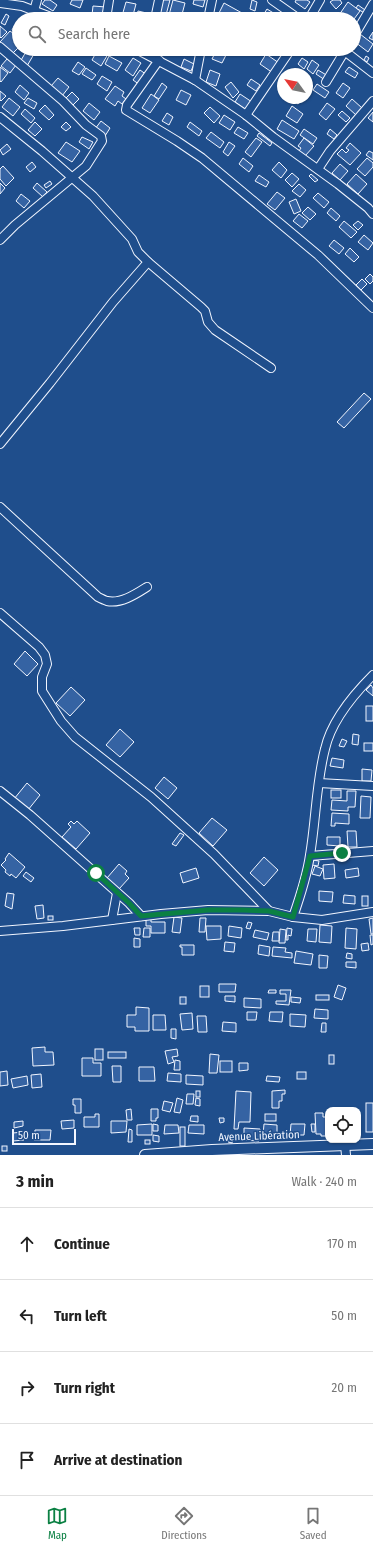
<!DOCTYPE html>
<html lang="en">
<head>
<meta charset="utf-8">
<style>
	:root { --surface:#fff; --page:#f2f2f2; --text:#222; --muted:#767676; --line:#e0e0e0; --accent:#0b8043 }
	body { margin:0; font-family:"Fira Sans Condensed",sans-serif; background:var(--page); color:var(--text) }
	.controls { position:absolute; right:12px; bottom:12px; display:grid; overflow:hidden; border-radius:8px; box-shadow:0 1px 3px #0004 }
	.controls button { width:36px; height:36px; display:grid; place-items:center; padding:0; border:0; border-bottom:1px solid var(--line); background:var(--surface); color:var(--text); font:20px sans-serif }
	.compass { position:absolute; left:277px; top:68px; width:36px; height:36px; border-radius:50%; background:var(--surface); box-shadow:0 1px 3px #0004; rotate:303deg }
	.scale { position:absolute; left:12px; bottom:10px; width:64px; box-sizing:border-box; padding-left:4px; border:2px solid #f2f6ff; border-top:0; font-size:11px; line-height:14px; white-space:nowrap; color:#f2f6ff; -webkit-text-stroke:3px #1f4e8c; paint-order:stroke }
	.stop { position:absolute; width:12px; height:12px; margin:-9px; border:3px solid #0b8043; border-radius:50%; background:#fff }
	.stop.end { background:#0b8043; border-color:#fff; box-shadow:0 1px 4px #0008 }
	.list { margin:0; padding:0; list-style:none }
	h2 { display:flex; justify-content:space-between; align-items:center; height:52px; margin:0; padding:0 16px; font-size:17px }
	h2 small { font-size:13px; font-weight:400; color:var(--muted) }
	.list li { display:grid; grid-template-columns:26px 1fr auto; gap:12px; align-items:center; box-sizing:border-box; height:72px; padding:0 16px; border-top:1px solid var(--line) }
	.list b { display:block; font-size:15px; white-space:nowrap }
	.list em { font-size:13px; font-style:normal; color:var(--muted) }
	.icon { flex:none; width:22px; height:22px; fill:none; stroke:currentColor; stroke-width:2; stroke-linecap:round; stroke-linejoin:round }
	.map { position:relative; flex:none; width:373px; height:1155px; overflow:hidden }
	.search { position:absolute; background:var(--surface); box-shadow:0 1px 3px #0004; left:12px; right:12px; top:12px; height:44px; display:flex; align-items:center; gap:10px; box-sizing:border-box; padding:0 14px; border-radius:22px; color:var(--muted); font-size:15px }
	.sheet { height:340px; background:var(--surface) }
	nav { display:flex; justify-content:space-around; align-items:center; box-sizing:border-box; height:56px; border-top:1px solid var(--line); background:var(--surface); font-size:11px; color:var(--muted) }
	nav a { display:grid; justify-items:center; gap:2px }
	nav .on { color:var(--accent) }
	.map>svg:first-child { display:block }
</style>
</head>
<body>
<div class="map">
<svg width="373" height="1155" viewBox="0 0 373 1155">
	<rect width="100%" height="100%" fill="#1f4e8c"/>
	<!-- building -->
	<g fill="#3563a3" stroke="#f2f6ff">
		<path d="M45 0H50L57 5 53 11 42 4Z"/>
		<path d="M72 0H83L80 8 70 4Z"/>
		<path d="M162 0H170L166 15 159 13Z"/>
		<path d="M173 0 185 3 181 18 169 15Z"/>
		<path d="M194 0H205L203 7 193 4Z"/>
		<path d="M252 0 257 2 255 11 250 9Z"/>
		<path d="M296 0H307L310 2 305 9 295 2Z"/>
		<path d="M333 0H340L342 3 336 9 330 2Z"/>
		<path d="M126 2 136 4 132 19 122 16Z"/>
		<path d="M348 2 360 11 354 19H346L339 15Z"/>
		<path d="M224 3 242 13 239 19H229L219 13Z"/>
		<path d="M358 5 368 12 366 14 356 8Z"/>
		<path d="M93 6 106 7 105 16 92 15Z"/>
		<path d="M267 9 280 17 279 19H266L262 17Z"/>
		<path d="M138 11 155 15 154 19H136Z"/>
		<path d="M6 14 9 16 5 25 1 23Z"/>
		<path d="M335 15 340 19H331Z"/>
		<path d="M0 26 7 32 1 38 0 37Z"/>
		<path d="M14 26 19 30V36L12 30Z"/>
		<path d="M10 31 17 36 15 37 19 40V47L13 53 0 42Z"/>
		<path d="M373 32V40L369 38Z"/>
		<path d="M360 34 373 44 368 52 355 42Z"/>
		<path d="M35 49H41L43 51 39 56 34 51Z"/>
		<path d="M45 49H57L53 55Z"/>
		<path d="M70 49H78L76 53Z"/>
		<path d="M81 49H90L88 54 80 50Z"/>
		<path d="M98 49H111L101 66 92 60Z"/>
		<path d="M217 49H229L222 63 212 59Z"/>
		<path d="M27 50 34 54 27 66 20 62Z"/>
		<path d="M336 50 341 53 338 57 333 54Z"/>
		<path d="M266 54 279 63 273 73 260 64Z"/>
		<path d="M109 56 122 63 117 71 105 64Z"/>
		<path d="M366 56 369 58 367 62 364 60Z"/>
		<path d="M133 58 141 63 133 76 125 70Z"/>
		<path d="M302 58 308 62 304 69 298 64Z"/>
		<path d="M7 59 16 65 10 73 1 66Z"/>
		<path d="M184 59 194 64 191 71 181 67Z"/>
		<path d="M312 60 319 65 313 74 307 69Z"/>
		<path d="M78 62 85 67 79 75 72 71Z"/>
		<path d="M0 67 8 73 1 82 0 81Z"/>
		<path d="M349 67 358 73 355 78 345 72Z"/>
		<path d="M86 68 96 75 92 80 82 74Z"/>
		<path d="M140 70 147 75 140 85 133 80Z"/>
		<path d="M210 70 220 74 216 86 206 82Z"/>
		<path d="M318 70 328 76 325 80 316 74Z"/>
		<path d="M102 76 112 82 107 91 97 84Z"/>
		<path d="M58 78 69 87 62 96 51 86Z"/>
		<path d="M251 79 260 85 256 91 247 85Z"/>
		<path d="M231 82 239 92 233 98 225 87Z"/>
		<path d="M162 83 167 87 159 99 154 96Z"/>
		<path d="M343 83 350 88 343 98 336 93Z"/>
		<path d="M317 84 329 92 325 98 313 90Z"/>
		<path d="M20 85 29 93 24 100 15 92Z"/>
		<path d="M115 86 124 92 122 96 126 99 122 104 118 101 115 106 105 99Z"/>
		<path d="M181 90 191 95 186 105 176 100Z"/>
		<path d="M0 91 6 96 1 101 0 100Z"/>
		<path d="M72 92 79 99 72 106 65 99Z"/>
		<path d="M151 94 159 100 150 113 142 108Z"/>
		<path d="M240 94 252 102 247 110 235 102Z"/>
		<path d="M9 98 20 107 13 116 2 107Z"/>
		<path d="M28 98 37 103 34 109 24 103Z"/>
		<path d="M290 98H302L298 104Z"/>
		<path d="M352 99 362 108 356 115 346 106Z"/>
		<path d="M89 103 100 112 94 120 83 111Z"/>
		<path d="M327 103 335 109 326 120 319 114Z"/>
		<path d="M45 105 54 115 49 120 39 111Z"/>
		<path d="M292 106 303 114 297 123 286 116Z"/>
		<path d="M210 107 220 116 214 123 204 113Z"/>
		<path d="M25 109 35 118 31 123 21 114Z"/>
		<path d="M342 111 350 118 346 122 338 115Z"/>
		<path d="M373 112V122L368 118Z"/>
		<path d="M167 113 173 117 169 125 162 121Z"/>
		<path d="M224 115 235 122 230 130 219 123Z"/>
		<path d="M282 120 299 131 294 139 277 129Z"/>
		<path d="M101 121 110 128 105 136 95 129Z"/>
		<path d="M35 122 42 129 35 136 28 130Z"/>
		<path d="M66 122 71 127 66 131 61 127Z"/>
		<path d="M190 122 202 131 199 136 187 127Z"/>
		<path d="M238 127 248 133 244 139 234 133Z"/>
		<path d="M304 129 317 138 313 144 300 135Z"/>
		<path d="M330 129 337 135 334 139 327 134Z"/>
		<path d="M211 132 224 142 220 148 206 138Z"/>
		<path d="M259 133 272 143 270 146 257 136Z"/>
		<path d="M82 137 93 142 89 149 79 142Z"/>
		<path d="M256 138 262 142 251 157 245 152Z"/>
		<path d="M304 138 314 146 305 156 299 151 301 148 298 146Z"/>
		<path d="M66 142 80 151 72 162 58 153Z"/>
		<path d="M229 142 235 146 228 156 223 152Z"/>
		<path d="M350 143 361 153 350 165 337 154 342 149 346 153 349 150 346 148Z"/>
		<path d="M7 144 11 149 3 155 0 150Z"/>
		<path d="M369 151 373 153V160L366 155Z"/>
		<path d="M243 158 253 166 249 172 239 164Z"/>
		<path d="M367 158 373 163V167L365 176 357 169Z"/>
		<path d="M32 162 36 167 30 172 26 167Z"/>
		<path d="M279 162 287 170 281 178 272 170Z"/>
		<path d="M340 164 348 171 340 180 332 173Z"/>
		<path d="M3 166 14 178 6 186 0 179V169Z"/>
		<path d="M292 173 299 179 292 187 285 180Z"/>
		<path d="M311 174 318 180 315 182 309 176Z"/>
		<path d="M356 174 367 184 358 194 347 184Z"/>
		<path d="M259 175 269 182 266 187 255 181Z"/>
		<path d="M50 181 52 184 46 188 44 185Z"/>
		<path d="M0 183 5 188 0 194Z"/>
		<path d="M37 183 47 192 43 197 33 188Z"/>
		<path d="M299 184 306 190 300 197 292 191Z"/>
		<path d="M277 192 285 198 275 210 267 204Z"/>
		<path d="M318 193 329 202 324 208 313 198Z"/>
		<path d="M21 194 30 201 24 208 16 201Z"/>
		<path d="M296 199 301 211 294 214 289 202Z"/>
		<path d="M308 207 316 214 310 220 302 213Z"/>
		<path d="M331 208 340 216 336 221 327 213Z"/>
		<path d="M299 214 308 221 302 228 293 221Z"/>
		<path d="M344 221 357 232 351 238 339 227Z"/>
		<path d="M358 221 363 225 358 230 353 225Z"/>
		<path d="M364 235 373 243 368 250 358 242Z"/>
		<path d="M334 240 344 248 339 254 329 246Z"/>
		<path d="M350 248 359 257 354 262 345 254Z"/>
		<path d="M370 274 373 277V281L370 284 365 279Z"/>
		<path d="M362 279 367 284 361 290 356 285Z"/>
		<path d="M364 393 371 399 344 428 337 422Z"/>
		<path d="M25 651 38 664 27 676 14 664Z"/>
		<path d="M371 685 373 688V696L366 690Z"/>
		<path d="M71 687 85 700 70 716 56 703Z"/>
		<rect x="366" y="706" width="7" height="15"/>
		<path d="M120 729 134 742 120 757 106 745Z"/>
		<path d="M353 734 359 735 358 745 352 744Z"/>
		<path d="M342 739 347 741 344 747 339 746Z"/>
		<rect x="364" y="743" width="9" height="8"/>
		<path d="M332 758 344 760 343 768 330 766Z"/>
		<path d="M362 769 372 770 371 781H362Z"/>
		<path d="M164 777 177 788 168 799 155 788Z"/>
		<path d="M27 783 40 795 28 810 14 799Z"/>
		<rect x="331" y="790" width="10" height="8"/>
		<path d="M347 791H356L355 807H348V811L331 810 332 800 347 801Z"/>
		<path d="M361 796 371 797 370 818H360Z"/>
		<path d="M332 813 349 814V824L335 823V826H331Z"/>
		<path d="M212 818 227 830 213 846 199 833Z"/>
		<path d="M71 821 74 824 77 821 90 833 76 849 62 837 71 827 68 824Z"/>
		<path d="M347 831H356L357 847H348Z"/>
		<path d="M180 833 184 835 176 846 172 844Z"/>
		<path d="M327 837H340V846L327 845Z"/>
		<path d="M9 853 25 867 16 878 11 874 10 876 5 872 6 870 1 865 6 860 5 859Z"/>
		<path d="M264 857 278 870 264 886 250 873Z"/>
		<path d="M313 860 319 861 318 866 312 865Z"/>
		<path d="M119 864 127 871 125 874 129 878 119 889 107 878Z"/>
		<path d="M334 864 335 878 324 879 323 865Z"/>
		<path d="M315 866 323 869 320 876 312 874Z"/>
		<path d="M196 868 199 878 183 883 180 873Z"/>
		<path d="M358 868 359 876 346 878 345 870Z"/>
		<path d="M26 872 34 878 31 882 23 876Z"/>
		<path d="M319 891 333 892 332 902 319 901Z"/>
		<path d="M7 893 14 894 12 909 5 906Z"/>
		<path d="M344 895 355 896V904L343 903Z"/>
		<rect x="362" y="896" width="6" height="10"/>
		<path d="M43 905 44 918 37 919 35 906Z"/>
		<rect x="48" y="916" width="5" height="4"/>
		<path d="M174 917 182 918 180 933 172 932Z"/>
		<path d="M200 918H206L205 932H199Z"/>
		<path d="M373 918V934H371L369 919Z"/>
		<path d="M146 919H151V922H165V933H151V926H146Z"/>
		<path d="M248 922 252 923 250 929 246 928Z"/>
		<path d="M320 925 332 926 331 943 319 942Z"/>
		<path d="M206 926H221V939L207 940Z"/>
		<path d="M229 926 242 928 241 938 228 936Z"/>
		<path d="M134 928H140V935H135Z"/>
		<path d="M144 928H150V937H143Z"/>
		<path d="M287 928 292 929 291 936 288 935V940H286Z"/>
		<path d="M346 928 357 929 356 949 345 948Z"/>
		<path d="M280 929 286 930 285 943H279Z"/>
		<path d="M308 929H317L316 942 307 941Z"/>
		<path d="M255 930 269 933 267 940 253 937Z"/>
		<path d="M273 932H279V941H272Z"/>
		<path d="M370 935H373V944L371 945Z"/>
		<path d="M134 938 140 939V947H134Z"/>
		<path d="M225 942 235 943 234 952 224 951Z"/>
		<path d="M368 943 369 950 362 951 361 944Z"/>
		<path d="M180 945H194V955H182V947H180Z"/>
		<path d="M259 945 270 947 269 956 258 954Z"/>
		<path d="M273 947 286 948 285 952 292 953V958L272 956Z"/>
		<path d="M296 951 313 954 311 965 294 963Z"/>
		<path d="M347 953 352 954V959L346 958Z"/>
		<path d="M319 955 328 956 327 968H319Z"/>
		<path d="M346 962H356V968L346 967Z"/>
		<path d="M219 984H236L235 992H219Z"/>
		<path d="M338 985 346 988 342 1000 334 997Z"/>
		<rect x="200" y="986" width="9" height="11"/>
		<path d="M269 990H276V993H268Z"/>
		<path d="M280 990H291L289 1005 276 1004V1001H286V994H280Z"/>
		<rect x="316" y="995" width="13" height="5"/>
		<path d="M225 996H235V1002L225 1001Z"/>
		<rect x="180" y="997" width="6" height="7"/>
		<path d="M291 997 301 998 300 1003 291 1002Z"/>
		<path d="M244 998 261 999V1008L244 1007Z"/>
		<path d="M136 1007 149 1008V1031H135V1027H127V1015H136Z"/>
		<path d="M315 1009 328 1010V1019L314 1018Z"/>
		<path d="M247 1012H257L256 1020H247Z"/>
		<path d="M270 1012H283L282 1022 269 1021Z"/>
		<path d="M192 1013 193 1029 182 1030 180 1014Z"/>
		<path d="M290 1014 306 1015 305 1027 290 1026Z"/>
		<path d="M153 1015H165L166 1030H153Z"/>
		<path d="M197 1016H206L207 1032H198Z"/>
		<path d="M223 1022 236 1023V1032L222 1031Z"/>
		<path d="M322 1023H326V1032H321Z"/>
		<path d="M171 1029H176V1039L171 1038Z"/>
		<path d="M45 1047V1052H53L54 1065 33 1066 32 1048Z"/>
		<rect x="95" y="1049" width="8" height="11"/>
		<path d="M177 1049 178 1056 172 1057 174 1062 168 1064 165 1051Z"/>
		<rect x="108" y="1052" width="18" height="6"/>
		<path d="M210 1054 219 1055 217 1073H209Z"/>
		<rect x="329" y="1055" width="5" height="9"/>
		<path d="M82 1058H93V1063H101V1076H82Z"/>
		<path d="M175 1060 180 1061V1070H174Z"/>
		<rect x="220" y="1061" width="12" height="11"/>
		<path d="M239 1063H248V1070L239 1071Z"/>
		<path d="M112 1066H121V1082H113Z"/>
		<path d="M139 1067H154L155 1081H139Z"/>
		<path d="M7 1071 8 1085 0 1086V1072Z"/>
		<rect x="297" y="1072" width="9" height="7"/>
		<path d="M168 1073 181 1074V1082L167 1081Z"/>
		<path d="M41 1074 42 1087 32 1088 31 1075Z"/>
		<path d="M186 1075 203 1076V1085L186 1084Z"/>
		<path d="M27 1076 28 1085 13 1088 11 1079Z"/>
		<path d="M267 1076 280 1077 279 1082 266 1081Z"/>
		<path d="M285 1090V1094H282V1101H279V1108H272V1091Z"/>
		<rect x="196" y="1091" width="4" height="6"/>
		<path d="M236 1091 251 1092 250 1122H239L238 1129H234Z"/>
		<path d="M187 1094H194L193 1104H186Z"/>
		<path d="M177 1098 183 1100 180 1113 174 1112Z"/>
		<path d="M196 1098 200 1099V1106L195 1105Z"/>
		<path d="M73 1099H81V1113H75V1105H73Z"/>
		<path d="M164 1101 173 1103 170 1112 162 1110Z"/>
		<rect x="366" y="1103" width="7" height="29"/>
		<path d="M131 1109 132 1120H127L126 1110Z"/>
		<path d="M151 1109H158V1118H156V1121H151Z"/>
		<path d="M315 1113H323V1117H328V1136H321V1134H316Z"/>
		<path d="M95 1114H99V1127H84V1117H95Z"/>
		<rect x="265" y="1114" width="11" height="7"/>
		<path d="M191 1116H198V1122L190 1121Z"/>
		<path d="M219 1118H224V1122L220 1123Z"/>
		<path d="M74 1120V1128L62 1129 61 1121Z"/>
		<path d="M23 1121V1126L14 1128V1122Z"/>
		<path d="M111 1121H127L126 1132 111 1133Z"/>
		<path d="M152 1124V1135H137V1125Z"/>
		<path d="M153 1124 158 1125V1131H153Z"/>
		<path d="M264 1124 277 1125V1136L263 1135Z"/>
		<path d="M291 1124H305L304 1135H290Z"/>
		<path d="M311 1124H315V1132H312Z"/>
		<path d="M165 1125H178L179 1133 164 1134Z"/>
		<path d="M189 1125H204V1134L188 1133Z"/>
		<rect x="180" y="1127" width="5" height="19"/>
		<path d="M244 1128 260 1129 259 1141 240 1140 241 1134H244Z"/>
		<path d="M129 1129 132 1130V1142H128Z"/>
		<path d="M35 1130H51L50 1140H34Z"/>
		<path d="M23 1132 24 1140 13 1141V1133Z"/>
		<path d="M153 1135 159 1136V1142L153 1141Z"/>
		<path d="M229 1138H233L232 1143 228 1142Z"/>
		<rect x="145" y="1140" width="5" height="4"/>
		<rect x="2" y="1146" width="5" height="5"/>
	</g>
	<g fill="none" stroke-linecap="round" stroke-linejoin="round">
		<defs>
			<g id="minor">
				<path d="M272 0 299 19"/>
				<path d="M0 3 22 6 56 19"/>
				<path d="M34 11 37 0"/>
				<path d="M106 19 109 0"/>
				<path d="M155 19 159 0"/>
				<path d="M208 19 212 0"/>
				<path d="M309 19 320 0"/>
				<path d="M354 36 373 4"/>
				<path d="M0 47 63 101 86 125 101 136 102 141 86 166 15 225 0 240"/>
				<path d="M136 49 195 80 246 115 273 137 338 184 368 208 373 214"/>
				<path d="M342 49 373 73"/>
				<path d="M159 60 127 105 126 110 177 141 202 158 318 255 373 308"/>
				<path d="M195 80 201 49"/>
				<path d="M326 82 346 49"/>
				<path d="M246 115 291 49"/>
				<path d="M0 117 42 151 93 196 132 239 138 252 148 262 113 302 50 383 0 444"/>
				<path d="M318 169 330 151 373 101"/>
				<path d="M148 262 201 307 205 311 208 322 215 330 271 368"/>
				<path d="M0 507 98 597C100 598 104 600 107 601 121 604 136 594 147 587"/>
				<path d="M0 613 39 647 45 655 47 664 42 677V691L61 721 75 737 151 797 214 854 269 911"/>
				<path d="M319 783 373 786"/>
				<path d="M0 791 30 815 129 903 141 916"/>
				<path d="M310 856 373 851"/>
				<path d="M293 917C300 897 307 876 310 855 316 820 316 783 325 749 331 722 354 694 373 675"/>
				<path d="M112 920 117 893"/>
				<path d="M0 931 63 926 161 914 208 910 269 911 293 917 322 920 373 912"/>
				<path d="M345 1145 346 1155"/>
			</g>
			<path id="tertiary" d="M145 1155 212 1150 373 1144"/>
		</defs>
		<!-- minor casing -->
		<use href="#minor" stroke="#f2f6ff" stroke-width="10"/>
		<!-- tertiary casing -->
		<use href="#tertiary" stroke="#f2f6ff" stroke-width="12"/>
		<!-- minor -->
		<use href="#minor" stroke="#1f4e8c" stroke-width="8"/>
		<!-- tertiary -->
		<use href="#tertiary" stroke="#1f4e8c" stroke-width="10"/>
	</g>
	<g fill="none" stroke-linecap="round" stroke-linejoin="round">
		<!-- route -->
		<path stroke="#0b8043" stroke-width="5" d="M96 873 129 903 141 916 208 910H243L269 911 293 917 310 856 342 853"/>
	</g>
	<g text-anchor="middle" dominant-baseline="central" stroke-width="3" stroke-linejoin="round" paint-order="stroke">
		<!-- street labels -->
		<g font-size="11" fill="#f2f6ff" stroke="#1f4e8c">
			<text transform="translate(259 1136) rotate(-2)">Avenue Libération</text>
		</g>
	</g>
</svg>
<div class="controls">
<button><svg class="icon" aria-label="locate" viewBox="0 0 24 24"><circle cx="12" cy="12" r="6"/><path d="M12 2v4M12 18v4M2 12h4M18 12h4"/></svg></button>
</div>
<svg class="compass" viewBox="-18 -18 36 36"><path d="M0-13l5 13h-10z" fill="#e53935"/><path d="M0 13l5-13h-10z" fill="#767676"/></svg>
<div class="scale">50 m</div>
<div class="stop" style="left:96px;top:873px"></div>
<div class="stop end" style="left:342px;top:853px"></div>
<div class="search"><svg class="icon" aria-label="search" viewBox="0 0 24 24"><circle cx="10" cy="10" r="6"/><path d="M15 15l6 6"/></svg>Search here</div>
</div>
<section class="sheet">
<h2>3 min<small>Walk · 240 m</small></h2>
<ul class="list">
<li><svg class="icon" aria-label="ahead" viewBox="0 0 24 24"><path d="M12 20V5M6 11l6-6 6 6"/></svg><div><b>Continue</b></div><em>170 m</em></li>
<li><svg class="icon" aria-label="left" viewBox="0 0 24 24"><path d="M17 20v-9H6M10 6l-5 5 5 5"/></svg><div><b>Turn left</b></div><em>50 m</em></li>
<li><svg class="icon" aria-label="right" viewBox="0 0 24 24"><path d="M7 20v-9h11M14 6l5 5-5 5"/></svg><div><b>Turn right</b></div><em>20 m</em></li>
<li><svg class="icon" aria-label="arrive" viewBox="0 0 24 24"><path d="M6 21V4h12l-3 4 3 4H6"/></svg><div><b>Arrive at destination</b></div></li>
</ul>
</section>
<nav>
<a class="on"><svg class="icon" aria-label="map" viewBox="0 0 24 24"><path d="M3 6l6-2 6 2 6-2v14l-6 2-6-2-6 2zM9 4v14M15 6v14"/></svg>Map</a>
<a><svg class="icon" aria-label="directions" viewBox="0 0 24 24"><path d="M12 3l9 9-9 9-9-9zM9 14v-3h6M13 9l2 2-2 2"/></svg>Directions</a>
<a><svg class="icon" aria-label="saved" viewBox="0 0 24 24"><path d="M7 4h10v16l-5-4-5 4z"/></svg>Saved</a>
</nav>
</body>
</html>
